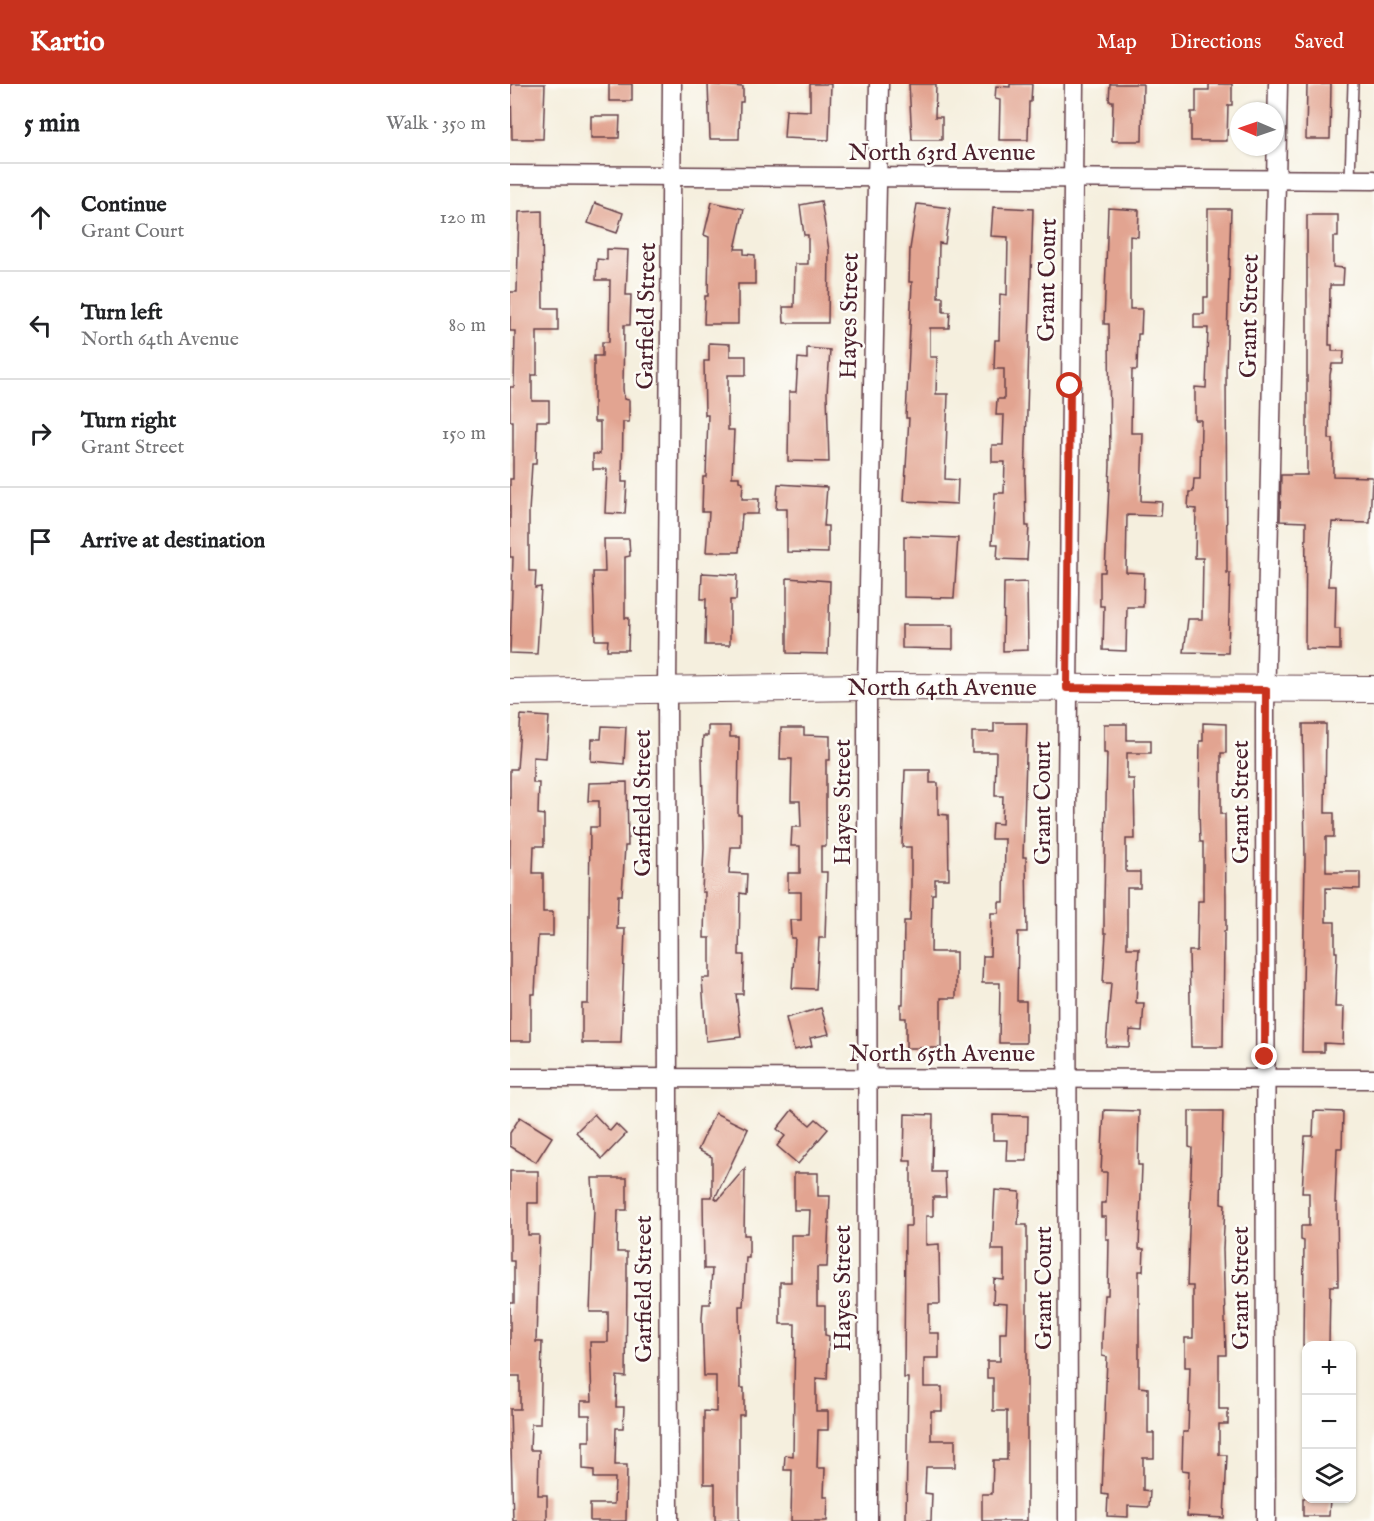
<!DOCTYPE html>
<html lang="en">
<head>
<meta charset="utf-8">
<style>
	:root { --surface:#fff; --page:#f2f2f2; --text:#202124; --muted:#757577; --line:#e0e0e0; --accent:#c8321e }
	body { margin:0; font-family:"IM FELL English",serif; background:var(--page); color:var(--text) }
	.controls { position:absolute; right:18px; bottom:18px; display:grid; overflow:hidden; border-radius:12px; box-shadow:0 2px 4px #0004 }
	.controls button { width:54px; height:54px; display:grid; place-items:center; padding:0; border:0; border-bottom:2px solid var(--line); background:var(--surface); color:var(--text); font:30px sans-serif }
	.compass { position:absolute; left:720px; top:18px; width:54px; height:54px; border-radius:50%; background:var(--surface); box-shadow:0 2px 4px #0004; rotate:272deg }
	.stop { position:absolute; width:18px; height:18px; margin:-14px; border:4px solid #c8321e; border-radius:50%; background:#fff }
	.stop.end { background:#c8321e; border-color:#fff; box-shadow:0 2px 6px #0008 }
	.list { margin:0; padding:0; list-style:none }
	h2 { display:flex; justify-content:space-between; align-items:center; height:78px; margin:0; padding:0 24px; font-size:26px }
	h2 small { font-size:20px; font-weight:400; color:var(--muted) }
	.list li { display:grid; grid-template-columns:39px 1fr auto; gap:18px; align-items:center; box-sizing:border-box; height:108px; padding:0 24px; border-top:2px solid var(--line) }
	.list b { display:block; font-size:22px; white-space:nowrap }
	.list p { margin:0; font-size:20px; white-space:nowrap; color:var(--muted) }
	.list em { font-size:20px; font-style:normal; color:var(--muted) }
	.icon { flex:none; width:33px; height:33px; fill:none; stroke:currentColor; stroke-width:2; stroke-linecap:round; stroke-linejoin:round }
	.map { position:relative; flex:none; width:864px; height:1437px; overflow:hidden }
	header { display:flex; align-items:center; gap:36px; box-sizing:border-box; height:84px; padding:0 30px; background:var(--accent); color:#fff }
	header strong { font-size:28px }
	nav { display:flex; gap:33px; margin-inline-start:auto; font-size:21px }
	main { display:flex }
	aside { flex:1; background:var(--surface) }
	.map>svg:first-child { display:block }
</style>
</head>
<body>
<header>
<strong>Kartio</strong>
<nav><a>Map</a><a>Directions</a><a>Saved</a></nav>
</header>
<main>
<aside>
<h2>5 min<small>Walk · 350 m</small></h2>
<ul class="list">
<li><svg class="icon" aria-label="ahead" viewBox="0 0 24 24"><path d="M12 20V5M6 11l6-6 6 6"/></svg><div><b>Continue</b><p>Grant Court</p></div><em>120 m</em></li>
<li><svg class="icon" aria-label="left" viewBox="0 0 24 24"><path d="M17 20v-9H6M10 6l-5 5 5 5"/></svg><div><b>Turn left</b><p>North 64th Avenue</p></div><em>80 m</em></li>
<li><svg class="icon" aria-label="right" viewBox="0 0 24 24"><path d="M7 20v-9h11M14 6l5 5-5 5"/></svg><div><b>Turn right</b><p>Grant Street</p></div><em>150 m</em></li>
<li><svg class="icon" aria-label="arrive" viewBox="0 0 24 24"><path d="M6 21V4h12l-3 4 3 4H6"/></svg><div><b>Arrive at destination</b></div></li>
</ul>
</aside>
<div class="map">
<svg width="864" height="1437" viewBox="0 0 864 1437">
	<rect width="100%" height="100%" fill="#fdfcf7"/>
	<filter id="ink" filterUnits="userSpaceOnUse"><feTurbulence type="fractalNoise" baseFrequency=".0167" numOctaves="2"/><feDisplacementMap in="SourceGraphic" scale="12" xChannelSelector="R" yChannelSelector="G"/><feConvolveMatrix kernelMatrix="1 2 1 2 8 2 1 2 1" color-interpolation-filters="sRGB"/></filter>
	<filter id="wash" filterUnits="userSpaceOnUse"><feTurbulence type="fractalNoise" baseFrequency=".008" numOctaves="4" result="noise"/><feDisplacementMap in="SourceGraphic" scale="24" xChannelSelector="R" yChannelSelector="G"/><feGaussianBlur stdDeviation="1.35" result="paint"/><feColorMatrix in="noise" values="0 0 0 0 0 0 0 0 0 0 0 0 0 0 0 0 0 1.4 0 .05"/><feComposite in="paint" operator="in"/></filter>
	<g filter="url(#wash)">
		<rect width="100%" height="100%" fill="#f5efde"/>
		<g id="blocks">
			<!-- building -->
			<g fill="#e2a491">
				<path d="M1 0H35L33 55H2Z"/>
				<rect x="99" y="0" width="23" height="17"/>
				<path d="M198 0 233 3V18H230L229 55H200Z"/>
				<path d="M300 0H321L319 56 274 54 276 26 300 27Z"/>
				<path d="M399 0H426L425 33H432V56H402Z"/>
				<path d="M500 0H522L521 18H519L518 56H489L490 16 485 15 486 2 500 3Z"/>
				<path d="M600 0H633L632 57H602L603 17H599Z"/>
				<path d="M699 0H722V21H718L717 57H681V28H686V6H699Z"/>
				<path d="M797 0H821L820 55H796Z"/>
				<path d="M81 32H110L109 54H81Z"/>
				<path d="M311 117 319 166 318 239H274L273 223H284L285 180H298V151H294L290 121Z"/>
				<path d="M202 118 234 125 225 165H234V170L245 171V200H228V240H194L195 212H198L199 153 194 151Z"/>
				<path d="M85 119 113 129 107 149 78 139Z"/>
				<path d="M407 120 440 124 435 160 429 159 428 213H433V228H440L439 244H420V273H427L426 310H438L435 395 448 396 447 420 394 417 399 334H396L402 198H399L400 165Z"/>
				<path d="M483 123 523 125 515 395 516 442H519L517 476 487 475 488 460H482L485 409H494L495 378H482V361H493L494 331H486L487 315H494V285H484L485 256H489L490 210 497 211 498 153 481 152Z"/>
				<path d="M598 124 629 126 628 153 620 152V225H632L631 250H628L627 286H622L621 349H633L631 417 652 418 651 432 617 431 616 488 634 489 633 523H617L616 567 593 566 594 522H590V488H595L600 381 599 240H594Z"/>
				<path d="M698 125H721L716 287 717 489H720L718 569 674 568 678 535H692L693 474H685L686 425 678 424 679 408H683L684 395H690L691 336H685V303L696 304 698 244H684V230H694V213H698Z"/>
				<path d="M32 127 33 224H48V247H27V291H22V317H39V337H27L26 380H22L19 428V487H26L25 504 31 503 27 570 0 569 3 473H0V395H3V337H0V303H4L5 247H0V208H7L9 128Z"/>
				<path d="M797 131H828V153H823V183L834 184 833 201H820L819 261H822V267H834L833 280H822L820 291 819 355H823V392L862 393 860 439 822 438 818 502H826L825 545H830V566L795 565 796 438 770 437 771 391H797Z"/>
				<path d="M97 165 118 166 116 211H121L120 241H114L113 304 114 315 119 316V338H113L112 398H117L115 430 95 429 97 385H83V370H90V338H84V272H92V258H99L100 196H86L87 175 97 176Z"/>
				<path d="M199 259 220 260V272H236V291H218V346H224L222 393H229V397L233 398 232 415H249L248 430H232L229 468H196L199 428H192L193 393H196L198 331H195L194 277H199Z"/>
				<path d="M297 264 320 266 317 309 319 378 278 377 279 308H286L288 274 297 275Z"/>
				<path d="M268 400 317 403 314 442H318V469L277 468V425H266Z"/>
				<path d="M394 452 448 454 444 514 394 513Z"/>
				<path d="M94 455H119L120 472 115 473V534H119L118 566H97L98 556H85L83 488H95Z"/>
				<path d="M192 489 227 491 226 516H220V561H195L196 515H191Z"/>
				<path d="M277 494 320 497 318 570 277 569Z"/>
				<path d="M517 498 518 566 493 567 494 499Z"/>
				<path d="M392 541H443V565L392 564Z"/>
				<path d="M11 631 39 633 36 674 23 673V699H29L28 730 34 731V762H24L23 789H33V828H43V852H28L25 910H21V957H0V685H7Z"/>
				<path d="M484 639H517L513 773H516L517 848H508L507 917H516V959H489L490 899H472L473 872H480L481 829H489V818H494L495 755H481L482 739 492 740 493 712H485L486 668H462V648H484Z"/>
				<path d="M693 639 716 640V669H711V730H715L716 817V847H714L713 963H681L679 867H687L688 817H693V758H690L689 725 690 657H693Z"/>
				<path d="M594 640H617V656H641V669H617V695H624L625 755H616V788H630V804H617V864H629L626 919H634L632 947 620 946 619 963 596 962 601 899H593L596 849H594V819L597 669H594Z"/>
				<path d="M793 640H816L815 729H824V753H816V788H850V805L816 804V838H825V868H827L825 923H834L833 960 814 959V968H792L795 774Z"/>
				<path d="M92 642 116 643 114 680 81 677 82 655H91Z"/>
				<path d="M198 642H220V653H229L228 731H231V763H221L219 789 237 790 236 810 230 809 229 871H234L233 910H226L231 953 196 957 192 894H200V854H194L195 808H192L194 763 192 672 193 652H198Z"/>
				<path d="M271 644H294V651L320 652V676H316V762H311V788H317L315 854H309L306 905 282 904 285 854H281L280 836H291V808H278V789H290V762H281L282 743H291L290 717H281L282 675H270Z"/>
				<path d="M395 686H420V699H428V730L438 731 439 795H425V810H422L421 868H446V914H431V964H396V934H391V920H393L394 837H400L401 801V763H392Z"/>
				<path d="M117 698 118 762H115L112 811H108L107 845H115L111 959H72V920H78L80 743H89V717H78L79 699Z"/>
				<path d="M311 924 319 950 300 954 302 962 284 966 276 934Z"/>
				<path d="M282 1026 300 1041 306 1035 318 1045 288 1080 267 1062 275 1052 267 1045Z"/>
				<path d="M594 1026 629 1027 628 1081H632L629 1165H634L633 1187H629V1303L638 1304V1349H644V1374H633V1406L640 1407 639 1423 618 1422V1433L597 1432 598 1411 592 1410 597 1273 592 1272V1257L594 1211H598L599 1155H596V1133H591V1119H596L597 1088H591Z"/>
				<path d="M679 1027H713L711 1119 715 1120 713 1165 716 1271H709V1325H718V1340H709V1371H717L714 1434 677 1432 679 1387 672 1386 673 1348H678L680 1283H675V1254H683V1202H677L682 1064 679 1063Z"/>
				<path d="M804 1027 833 1028 832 1064H827L825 1119H827L828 1202H820L819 1262H793L794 1157 791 1156V1142H799V1109H792L795 1052H803Z"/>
				<path d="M205 1029 238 1045 205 1114 208 1116 235 1084 234 1151H239V1174H236L233 1222H229L230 1304H234V1331H229V1437H205V1400H194V1327L206 1328V1292H194L192 1234 193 1220H200L202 1185H194L193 1113H202V1073L188 1066Z"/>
				<path d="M84 1030 100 1047 106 1040 116 1050 92 1075 66 1048Z"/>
				<path d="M395 1030 423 1031 422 1088H435L436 1113H423V1132H416V1161L429 1160 430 1220H419V1249H429V1274H414V1303H432V1327H421V1356H445V1383H416L415 1409 422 1410 421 1437H396L398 1294H394L395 1142H401V1077H394Z"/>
				<path d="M483 1031 518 1032 517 1077H496L497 1056H483Z"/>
				<path d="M10 1033 42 1053 26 1078 0 1062V1049Z"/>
				<path d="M0 1087H28V1119H18V1151H29L26 1258H32L30 1340H21L20 1366H29L28 1411H37V1437H3L0 1325H10V1292H0V1219H4V1177H0Z"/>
				<path d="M284 1089H308V1112H320L317 1183H307V1222H315V1251L319 1252 317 1295 306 1294V1327H318V1346H308L307 1384H315L314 1413H318L317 1437H281L282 1386H274L275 1371 283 1372 285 1240H270V1198H281V1151H299L300 1126H284Z"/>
				<path d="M82 1094H117V1126H108L107 1168H117V1197L116 1293 107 1292 106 1323H114L113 1344H106L105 1381H117L116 1437H80V1420H104L105 1394H84V1386L73 1385V1357H80V1331H71V1317H82L80 1258H98V1228H80L84 1126Z"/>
				<path d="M485 1106 510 1108 508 1141H517V1437H472V1410H482L483 1376H497V1327H483V1294H477V1277H490V1249H496L497 1220 483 1219 484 1195 494 1196V1166H482Z"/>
				<path d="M793 1414H820L819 1432H793Z"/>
			</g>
		</g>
	</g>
	<g filter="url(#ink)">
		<use href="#blocks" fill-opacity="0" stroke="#643e46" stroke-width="1.5"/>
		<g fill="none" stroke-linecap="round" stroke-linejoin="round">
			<defs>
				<path id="lane" d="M840 95 843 0"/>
				<g id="street">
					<path d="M0 91 864 96"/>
					<path d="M0 994 864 995"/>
					<path d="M159 1437 157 604 162 0"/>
					<path d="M358 1437 357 603 369 0"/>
					<path d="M558 1437 557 712 564 0"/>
					<path d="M756 1437 755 627 768 0"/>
				</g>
				<path id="secondary" d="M0 608 357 603 864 605"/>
			</defs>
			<!-- lane casing -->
			<use href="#lane" stroke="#643e46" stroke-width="12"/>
			<!-- street casing -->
			<use href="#street" stroke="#643e46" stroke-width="21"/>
			<!-- secondary casing -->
			<use href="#secondary" stroke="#643e46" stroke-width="28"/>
			<!-- lane -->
			<use href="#lane" stroke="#fff" stroke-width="9"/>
			<!-- street -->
			<use href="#street" stroke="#fff" stroke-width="18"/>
			<!-- secondary -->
			<use href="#secondary" stroke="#fff" stroke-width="26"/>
		</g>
	</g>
	<g fill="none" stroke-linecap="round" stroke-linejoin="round" filter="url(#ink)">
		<!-- route -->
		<path stroke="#c8321e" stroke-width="8" d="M560 302 557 604 756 606 755 973"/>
	</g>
	<g text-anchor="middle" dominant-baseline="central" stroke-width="5" stroke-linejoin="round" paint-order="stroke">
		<!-- street labels -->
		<g font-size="24" fill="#4a1f2b" stroke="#fdfcf7">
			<text x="432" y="69">North 63rd Avenue</text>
			<text transform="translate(538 196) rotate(-89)">Grant Court</text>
			<text transform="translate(137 232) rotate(-89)">Garfield Street</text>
			<text transform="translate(340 232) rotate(-89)">Hayes Street</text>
			<text transform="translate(740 232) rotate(-89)">Grant Street</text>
			<text x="432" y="604">North 64th Avenue</text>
			<text transform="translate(333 718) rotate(-90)">Hayes Street</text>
			<text transform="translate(731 718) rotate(-90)">Grant Street</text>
			<text transform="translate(133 719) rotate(-90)">Garfield Street</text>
			<text transform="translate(533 719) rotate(-90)">Grant Court</text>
			<text x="432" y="970">North 65th Avenue</text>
			<text transform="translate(333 1204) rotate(-90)">Hayes Street</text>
			<text transform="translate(534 1204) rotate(-90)">Grant Court</text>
			<text transform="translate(731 1204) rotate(-90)">Grant Street</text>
			<text transform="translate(134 1205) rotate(-90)">Garfield Street</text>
		</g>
	</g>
</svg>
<div class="controls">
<button>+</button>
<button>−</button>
<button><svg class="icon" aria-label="layers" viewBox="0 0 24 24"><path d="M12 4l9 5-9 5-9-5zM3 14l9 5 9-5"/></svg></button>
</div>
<svg class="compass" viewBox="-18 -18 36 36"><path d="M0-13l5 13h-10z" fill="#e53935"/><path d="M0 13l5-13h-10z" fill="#757577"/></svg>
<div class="stop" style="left:560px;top:302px"></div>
<div class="stop end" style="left:755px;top:973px"></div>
</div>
</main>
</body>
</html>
